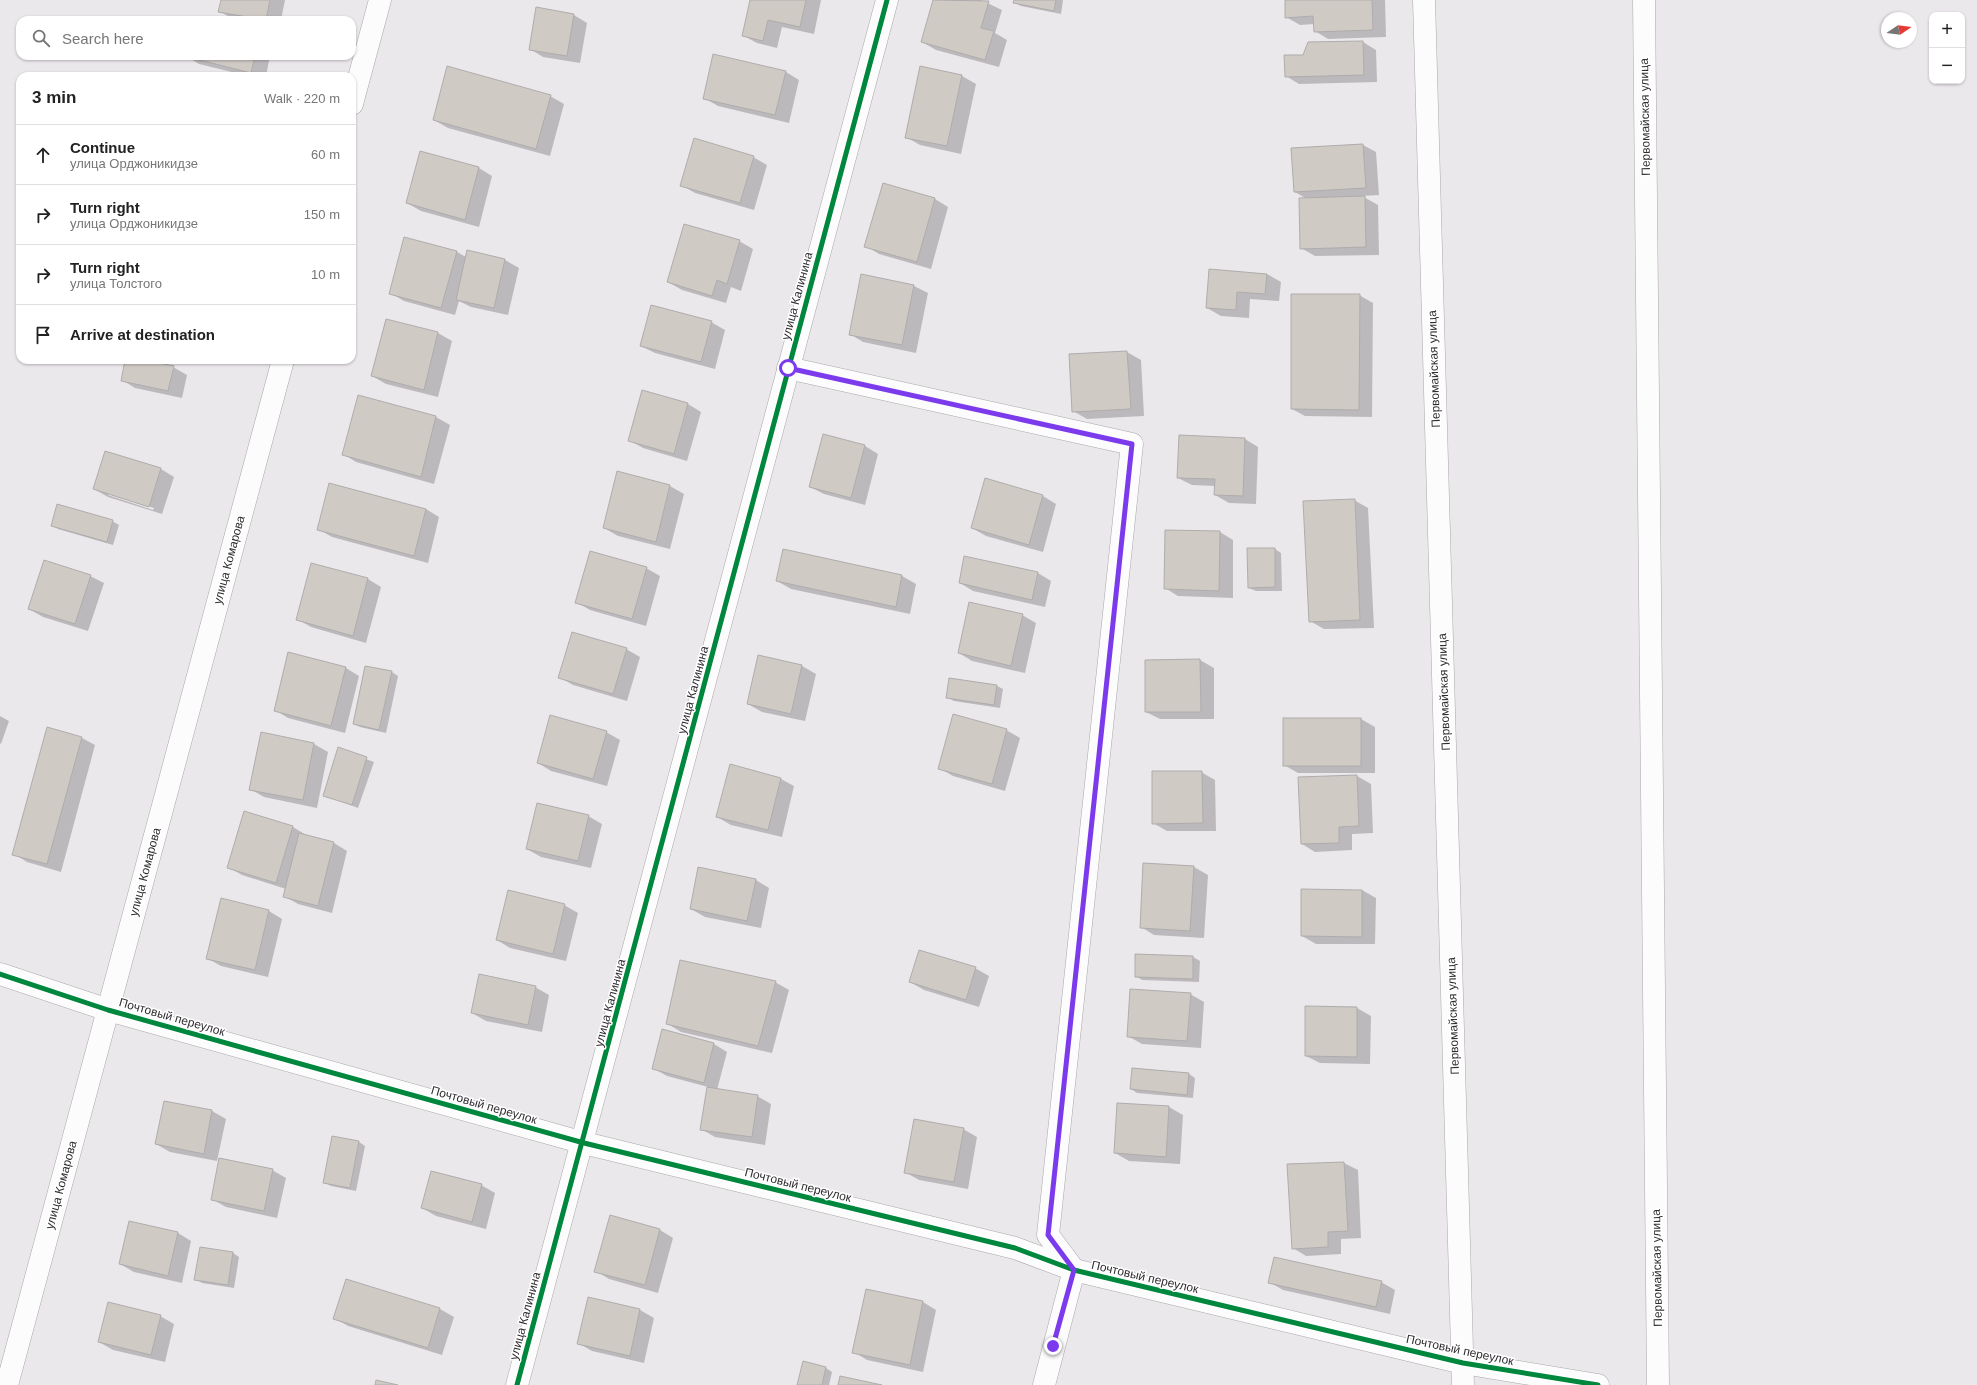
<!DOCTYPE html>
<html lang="en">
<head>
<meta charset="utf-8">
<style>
	:root { --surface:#fff; --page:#f2f2f2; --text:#222; --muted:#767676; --line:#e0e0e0 }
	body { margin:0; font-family:Helvetica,sans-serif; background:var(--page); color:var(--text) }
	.controls { position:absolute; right:12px; top:12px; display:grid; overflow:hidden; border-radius:8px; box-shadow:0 1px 3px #0004 }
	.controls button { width:36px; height:36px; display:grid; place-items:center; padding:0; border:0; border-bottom:1px solid var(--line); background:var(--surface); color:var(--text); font:20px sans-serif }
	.compass { position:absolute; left:1881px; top:12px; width:36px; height:36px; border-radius:50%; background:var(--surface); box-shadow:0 1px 3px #0004; rotate:77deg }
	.stop { position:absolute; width:12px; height:12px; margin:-9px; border:3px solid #7c3aed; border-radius:50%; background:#fff }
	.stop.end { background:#7c3aed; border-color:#fff; box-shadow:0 1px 4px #0008 }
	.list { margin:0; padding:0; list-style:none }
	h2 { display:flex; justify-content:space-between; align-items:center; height:52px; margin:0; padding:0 16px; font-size:17px }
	h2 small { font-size:13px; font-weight:400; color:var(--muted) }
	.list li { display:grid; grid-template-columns:26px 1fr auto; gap:12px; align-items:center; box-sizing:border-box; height:60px; padding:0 16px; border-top:1px solid var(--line) }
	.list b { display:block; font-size:15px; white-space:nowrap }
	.list p { margin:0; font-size:13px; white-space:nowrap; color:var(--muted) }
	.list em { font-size:13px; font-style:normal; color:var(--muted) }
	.icon { flex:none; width:22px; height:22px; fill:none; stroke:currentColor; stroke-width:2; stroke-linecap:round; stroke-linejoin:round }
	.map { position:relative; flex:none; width:1977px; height:1385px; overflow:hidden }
	.search { position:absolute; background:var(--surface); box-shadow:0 1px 3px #0004; left:16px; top:16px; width:340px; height:44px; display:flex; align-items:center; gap:10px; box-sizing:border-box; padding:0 14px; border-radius:12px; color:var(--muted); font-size:15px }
	.panel { position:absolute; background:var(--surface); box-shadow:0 1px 3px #0004; left:16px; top:72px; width:340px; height:292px; border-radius:12px }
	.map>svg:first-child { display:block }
</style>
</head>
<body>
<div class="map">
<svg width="1977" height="1385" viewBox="0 0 1977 1385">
	<rect width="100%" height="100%" fill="#ebe8ec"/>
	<!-- shadow -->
	<g fill="#0003" fill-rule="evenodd">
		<path d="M222 0H285L281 20 233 19 219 11Z"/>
		<path d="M751 0H821L814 34 782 27 777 48 757 43 744 36Z"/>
		<path d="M934 0H981L1002 10 995 33 1007 40 999 67 936 50 922 42Z"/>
		<path d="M1015 0H1063L1061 14 1021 6 1014 2Z"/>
		<path d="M1286 0H1385L1386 37 1328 39 1315 31 1314 24 1300 25 1286 17Z"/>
		<path d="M574 15 587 23 580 63 543 57 530 49Z"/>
		<path d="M1363 42 1376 50 1377 82 1299 84 1286 76 1303 56Z"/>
		<path d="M186 56H270L266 76H248L199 64Z"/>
		<path d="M920 67 962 76 976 84 961 154 920 145 906 137Z"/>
		<path d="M786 72 799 80 789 123 718 106 704 98Z"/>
		<path d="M550 96 564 104 550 156 448 128 434 120Z"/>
		<path d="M1363 145 1376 152 1379 195 1362 196 1378 205 1379 255 1315 256 1301 248 1307 199 1295 192Z"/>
		<path d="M753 157 767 165 754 210 695 193 681 185Z"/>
		<path d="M479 168 492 176 479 227 421 211 407 203Z"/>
		<path d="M883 184 935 199 948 207 931 269 879 254 866 246Z"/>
		<path d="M739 241 753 249 741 291 731 287 726 303 682 290 668 282Z"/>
		<path d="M468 251 505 260 519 268 508 315 471 307 459 301 455 315 404 301 390 293 457 252 466 257Z"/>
		<path d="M1267 274 1281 282 1279 301 1250 299 1249 318 1221 316 1207 308Z"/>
		<path d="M862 275 914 286 928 293 916 353 863 342 850 334Z"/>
		<path d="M1359 295 1373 303 1372 417 1305 416 1292 409Z"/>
		<path d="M386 320 438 333 452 341 438 397 386 384 372 376Z"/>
		<path d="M711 322 725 330 715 369 655 353 641 346Z"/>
		<path d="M1127 352 1141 360 1144 416 1087 419 1073 411Z"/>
		<path d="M126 360H140L173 367 187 375 182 398 135 388 122 380Z"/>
		<path d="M359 396 436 417 450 425 434 484 356 462 343 454Z"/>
		<path d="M688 404 701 412 687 461 643 448 629 440Z"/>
		<path d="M1245 439 1258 447 1256 504 1229 503 1215 495 1216 486 1192 485 1178 478Z"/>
		<path d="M865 446 878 454 865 505 824 494 810 487Z"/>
		<path d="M106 452 161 469 174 477 162 514 108 497 94 489ZM108 493 154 508 153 510 108 495Z"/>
		<path d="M618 473 670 486 684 494 670 549 618 536 604 528Z"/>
		<path d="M1043 496 1056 504 1043 552 986 536 972 528Z"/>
		<path d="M1354 500 1368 508 1374 628 1324 629 1310 621Z"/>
		<path d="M426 509 439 517 428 563 332 537 318 529Z"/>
		<path d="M112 521 119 525 113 545 58 529 52 525Z"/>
		<path d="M1220 532 1233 540V598L1178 596 1165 588Z"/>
		<path d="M1275 549 1281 553 1282 591H1256L1249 588Z"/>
		<path d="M784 550 902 576 916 584 910 614 791 589 777 581Z"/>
		<path d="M646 568 660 576 646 626 590 610 576 602Z"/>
		<path d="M1038 573 1051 581 1045 607 973 591 960 583Z"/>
		<path d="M90 576 104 583 88 631 43 617 29 609Z"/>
		<path d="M368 579 381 587 366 643 311 627 297 619Z"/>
		<path d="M1022 615 1036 623 1025 673 972 661 959 653Z"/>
		<path d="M626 649 640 657 627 701 573 685 559 677Z"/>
		<path d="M759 656 802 666 816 674 805 721 762 712 748 704Z"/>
		<path d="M1200 660 1214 668V719H1160L1146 712Z"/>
		<path d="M366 667 392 672 398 676 386 733 360 727 354 724Z"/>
		<path d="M346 668 359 676 345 733 288 718 275 710Z"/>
		<path d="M997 686 1003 689 1000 708 954 701 947 697Z"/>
		<path d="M0 716 9 721 1 744 0 743Z"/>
		<path d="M1361 719 1375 727V773H1298L1284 765Z"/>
		<path d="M1006 730 1020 738 1005 791 953 776 939 768Z"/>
		<path d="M606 732 620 740 607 786 551 771 538 763Z"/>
		<path d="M261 733 314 744 328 752 317 808 264 797 250 789Z"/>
		<path d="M82 738 95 745 61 872 27 862 14 854Z"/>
		<path d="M338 749 374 762 358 808 324 795Z"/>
		<path d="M1201 772 1215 780 1216 831H1167L1153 823Z"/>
		<path d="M1357 776 1371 784 1373 833 1352 834V850L1315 852 1302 844 1299 778Z"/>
		<path d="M781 779 794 786 782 837 731 825 717 817Z"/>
		<path d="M588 816 602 824 591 868 541 857 527 849Z"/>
		<path d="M293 827 306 835 334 843 347 851 332 913 298 904 284 896 286 889 242 875 228 867Z"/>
		<path d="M1144 864 1194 867 1208 875 1204 938 1154 935 1141 927Z"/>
		<path d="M756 880 769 888 761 928 705 917 691 909Z"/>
		<path d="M1362 890 1376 898 1375 944H1316L1302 936Z"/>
		<path d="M564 905 578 913 566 961 510 948 497 940Z"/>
		<path d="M269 911 282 919 268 977 221 966 207 958Z"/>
		<path d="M1136 955 1193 957 1200 961 1199 982 1142 980 1136 976Z"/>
		<path d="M975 968 989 976 979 1007 924 990 910 982Z"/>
		<path d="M775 982 789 990 772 1053 681 1032 668 1024Z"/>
		<path d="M535 987 549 995 542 1032 486 1021 472 1013Z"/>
		<path d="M1190 994 1204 1002 1201 1048 1142 1044 1128 1036Z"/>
		<path d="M1357 1008 1371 1016 1370 1064 1320 1063 1306 1056Z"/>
		<path d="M663 1030 714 1044 727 1052 717 1090 757 1096 771 1104 765 1145 715 1137 701 1129 708 1087 667 1076 653 1068Z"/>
		<path d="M1189 1074 1195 1078 1193 1098 1137 1093 1131 1089Z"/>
		<path d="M165 1102 212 1111 226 1119 217 1161 170 1152 156 1144Z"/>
		<path d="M1169 1107 1183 1115 1180 1164 1129 1161 1115 1153Z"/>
		<path d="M963 1129 977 1137 968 1189 919 1180 905 1172Z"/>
		<path d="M332 1137 359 1142 365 1146 356 1191 331 1186 324 1182Z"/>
		<path d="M1344 1163 1358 1170 1361 1238 1341 1239V1254L1306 1256 1293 1248 1288 1165Z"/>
		<path d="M272 1170 286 1178 277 1218 226 1207 212 1199Z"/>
		<path d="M481 1185 495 1193 486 1229 436 1216 422 1208Z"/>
		<path d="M660 1230 673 1238 658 1293 609 1279 596 1271Z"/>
		<path d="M178 1233 191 1241 182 1283 134 1272 120 1264Z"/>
		<path d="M201 1248 233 1253 239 1257 234 1288 202 1283 196 1279Z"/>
		<path d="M346 1280 440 1309 454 1317 442 1355 348 1326 334 1318Z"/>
		<path d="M1269 1282H1381L1395 1290 1390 1314 1283 1290Z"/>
		<path d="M588 1298 640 1310 654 1318 644 1363 592 1351 578 1343Z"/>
		<path d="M923 1302 936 1310 923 1372 867 1360 854 1352Z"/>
		<path d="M160 1316 174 1324 165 1362 113 1350 99 1342Z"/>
		<path d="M804 1362 826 1368 832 1372 829 1385H798Z"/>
	</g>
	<!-- building -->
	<g fill="#d0cac5" stroke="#aeacac">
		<path d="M221 0H270L266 20 218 12Z"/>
		<path d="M750 0H806L800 27 768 20 763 41 742 36Z"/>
		<path d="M933 0 989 1 981 28 994 31 985 60 921 42Z"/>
		<path d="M1014 0H1056L1054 11 1013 3Z"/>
		<path d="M1285 0H1372L1373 30 1314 32 1313 16 1285 18Z"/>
		<path d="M536 7 574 14 567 56 529 50Z"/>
		<path d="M1363 41 1364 75 1285 77 1284 55H1303L1308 42Z"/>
		<path d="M713 54 786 71 775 115 703 99Z"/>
		<path d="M184 56H255L251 73Z"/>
		<path d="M447 66 551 95 536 149 433 120Z"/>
		<path d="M920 66 962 75 947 146 905 138Z"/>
		<path d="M694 138 754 156 740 203 680 186Z"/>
		<path d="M1363 144 1366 188 1294 192 1291 148Z"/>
		<path d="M420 151 479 167 465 220 406 203Z"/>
		<path d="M883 183 935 198 917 262 864 247Z"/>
		<path d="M1365 196 1366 247 1300 249 1299 198Z"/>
		<path d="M684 224 740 240 727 284 717 280 712 296 667 282Z"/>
		<path d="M404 237 457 251 441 308 389 294Z"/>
		<path d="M467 250 505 259 494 308 456 300Z"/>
		<path d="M1209 269 1267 274 1265 294 1237 292 1236 310 1206 308Z"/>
		<path d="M861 274 914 285 902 345 849 335Z"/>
		<path d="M1291 294H1360L1359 410 1291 409Z"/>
		<path d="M651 305 712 321 701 362 640 346Z"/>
		<path d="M386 319 438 332 424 390 371 376Z"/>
		<path d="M1127 351 1131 409 1072 412 1069 354Z"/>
		<path d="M125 360H144L174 366 168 391 121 381Z"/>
		<path d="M642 390 688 403 674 454 628 441Z"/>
		<path d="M358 395 436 416 421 477 342 455Z"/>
		<path d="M823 434 865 445 851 498 809 487Z"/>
		<path d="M1179 435 1245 438 1243 496 1214 495 1215 479 1177 478Z"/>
		<path d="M105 451 161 468 149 507 93 489Z"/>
		<path d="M617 471 670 485 656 542 603 528Z"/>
		<path d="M985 478 1043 495 1029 545 971 528Z"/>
		<path d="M329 483 426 509 414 556 317 530Z"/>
		<path d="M1355 499 1360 620 1309 622 1303 501Z"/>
		<path d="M57 504 113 520 107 542 51 526Z"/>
		<path d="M1165 530 1220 531 1219 591 1164 589Z"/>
		<path d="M1247 548H1275V587L1248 588Z"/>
		<path d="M783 549 902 575 896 607 776 581Z"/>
		<path d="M590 551 647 567 632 619 575 603Z"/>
		<path d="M964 556 1038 572 1032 600 959 583Z"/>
		<path d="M44 560 91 575 75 624 28 609Z"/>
		<path d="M311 563 368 578 353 636 296 620Z"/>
		<path d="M969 602 1023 614 1011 666 958 653Z"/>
		<path d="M572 632 627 648 613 694 558 678Z"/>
		<path d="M288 652 346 667 331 726 274 711Z"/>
		<path d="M758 655 802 665 791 714 747 704Z"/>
		<path d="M1200 659 1201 712H1145V660Z"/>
		<path d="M365 666 392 671 379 730 353 724Z"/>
		<path d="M949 678 997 685 994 705 946 698Z"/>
		<path d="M953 714 1007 729 992 784 938 769Z"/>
		<path d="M550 715 607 731 593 779 537 763Z"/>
		<rect x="1283" y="718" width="78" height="48"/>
		<path d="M47 727 82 737 47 864 12 855Z"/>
		<path d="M261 732 314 743 303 800 249 790Z"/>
		<path d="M338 747 367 757 352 805 323 796Z"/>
		<path d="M730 764 781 778 768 830 716 817Z"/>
		<path d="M1152 771H1202L1203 823 1152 824Z"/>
		<path d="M1357 775 1359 826 1339 827V843L1301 844 1298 777Z"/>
		<path d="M537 803 589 815 578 861 526 849Z"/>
		<path d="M244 811 293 826 276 883 227 868Z"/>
		<path d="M299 833 334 842 318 906 283 897Z"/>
		<path d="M1143 863 1194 866 1190 931 1140 928Z"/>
		<path d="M698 867 756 879 747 921 690 909Z"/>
		<path d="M1301 889 1362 890V937L1301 936Z"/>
		<path d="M508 890 565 904 553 954 496 940Z"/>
		<path d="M221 898 269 910 255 970 206 959Z"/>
		<path d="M919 950 976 967 966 1000 909 982Z"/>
		<path d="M1135 954 1193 956V979L1135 977Z"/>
		<path d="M680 960 776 981 758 1046 666 1024Z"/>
		<path d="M479 974 536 986 528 1025 471 1013Z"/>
		<path d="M1130 989 1191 993 1187 1041 1127 1037Z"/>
		<path d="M1305 1006 1357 1007V1057L1305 1056Z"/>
		<path d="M662 1029 714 1043 704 1083 652 1069Z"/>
		<path d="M1132 1068 1189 1073 1187 1095 1130 1089Z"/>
		<path d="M707 1087 758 1095 752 1137 700 1130Z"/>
		<path d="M164 1101 212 1110 204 1154 155 1144Z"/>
		<path d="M1117 1103 1169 1106 1166 1157 1114 1153Z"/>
		<path d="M914 1119 964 1128 954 1182 904 1173Z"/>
		<path d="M332 1136 359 1141 350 1188 323 1183Z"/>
		<path d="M219 1158 273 1169 264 1211 211 1200Z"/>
		<path d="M1344 1162 1348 1231 1328 1232V1247L1292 1249 1287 1164Z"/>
		<path d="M431 1171 482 1184 472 1222 421 1208Z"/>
		<path d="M610 1215 660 1229 645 1285 594 1272Z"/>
		<path d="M129 1221 178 1232 168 1276 119 1264Z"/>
		<path d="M200 1247 233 1252 228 1285 194 1280Z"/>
		<path d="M1274 1257 1382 1281 1376 1307 1268 1283Z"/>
		<path d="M346 1279 440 1308 428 1348 333 1319Z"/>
		<path d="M866 1289 923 1301 910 1365 852 1353Z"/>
		<path d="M588 1297 640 1309 630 1356 577 1344Z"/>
		<path d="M108 1302 161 1315 151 1355 98 1342Z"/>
		<path d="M803 1361 826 1367 822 1385H797Z"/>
		<path d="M840 1376 882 1385H838Z"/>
		<path d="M376 1380 398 1385H375Z"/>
	</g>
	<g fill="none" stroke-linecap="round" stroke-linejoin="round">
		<defs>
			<g id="minor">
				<path d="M1424 0 1463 1385"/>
				<path d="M352 104 380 0"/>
				<path d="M788 368 1132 444 1048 1235 1074 1270 1044 1385"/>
				<path d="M0 974 108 1010 584 1143 1015 1248 1074 1270 1463 1363 1598 1385"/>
				<path d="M7 1385 283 360"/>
				<path d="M517 1385C644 924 762 461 887 0"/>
			</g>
			<path id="primary" d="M1644 0 1658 1385"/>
		</defs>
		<!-- minor casing -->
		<use href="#minor" stroke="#aaa7aa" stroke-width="23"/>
		<!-- primary casing -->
		<use href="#primary" stroke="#aaa7aa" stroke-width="23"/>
		<!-- minor -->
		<use href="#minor" stroke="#fcfcfc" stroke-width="22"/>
		<!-- primary -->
		<use href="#primary" stroke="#fcfcfc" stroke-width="22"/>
		<defs>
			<g id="cycleway">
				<path d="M0 974 108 1010 584 1143 1015 1248 1074 1270 1463 1363 1598 1385"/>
				<path d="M517 1385C644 924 762 461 887 0"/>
			</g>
		</defs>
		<!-- cycleway casing -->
		<use href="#cycleway" stroke="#fff" stroke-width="8"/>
		<!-- cycleway -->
		<use href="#cycleway" stroke="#00873e" stroke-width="5"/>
	</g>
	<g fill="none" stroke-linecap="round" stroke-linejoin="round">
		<!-- route -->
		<path stroke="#7c3aed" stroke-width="5" d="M788 368 1132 444 1048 1235 1074 1270 1053 1346"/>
	</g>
	<g text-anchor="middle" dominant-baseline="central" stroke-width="3" stroke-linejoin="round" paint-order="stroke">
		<!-- street labels -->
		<g font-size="12" fill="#302d30" stroke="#fff">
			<text transform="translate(1645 117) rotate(-91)">Первомайская улица</text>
			<text transform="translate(797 296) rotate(-75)">улица Калинина</text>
			<text transform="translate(1434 369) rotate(-92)">Первомайская улица</text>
			<text transform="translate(229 560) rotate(-75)">улица Комарова</text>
			<text transform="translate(693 690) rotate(-75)">улица Калинина</text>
			<text transform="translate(1444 692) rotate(-92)">Первомайская улица</text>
			<text transform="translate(145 872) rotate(-75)">улица Комарова</text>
			<text transform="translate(610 1003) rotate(-75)">улица Калинина</text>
			<text transform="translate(1453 1016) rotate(-92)">Первомайская улица</text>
			<text transform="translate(172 1017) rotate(16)">Почтовый переулок</text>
			<text transform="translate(484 1105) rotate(16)">Почтовый переулок</text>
			<text transform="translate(61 1185) rotate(-75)">улица Комарова</text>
			<text transform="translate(798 1185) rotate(14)">Почтовый переулок</text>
			<text transform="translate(1657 1268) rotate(-91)">Первомайская улица</text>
			<text transform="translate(1145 1277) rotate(13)">Почтовый переулок</text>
			<text transform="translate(525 1316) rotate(-75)">улица Калинина</text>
			<text transform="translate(1460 1350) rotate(12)">Почтовый переулок</text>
		</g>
	</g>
</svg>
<div class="controls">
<button>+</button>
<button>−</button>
</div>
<svg class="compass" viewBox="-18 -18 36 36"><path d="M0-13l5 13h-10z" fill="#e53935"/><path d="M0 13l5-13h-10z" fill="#767676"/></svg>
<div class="stop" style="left:788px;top:368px"></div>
<div class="stop end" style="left:1053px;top:1346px"></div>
<div class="search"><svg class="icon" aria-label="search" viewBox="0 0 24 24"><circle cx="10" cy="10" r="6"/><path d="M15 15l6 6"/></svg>Search here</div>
<section class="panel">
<h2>3 min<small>Walk · 220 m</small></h2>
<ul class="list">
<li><svg class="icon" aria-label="ahead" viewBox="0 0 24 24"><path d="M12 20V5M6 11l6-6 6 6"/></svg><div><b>Continue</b><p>улица Орджоникидзе</p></div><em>60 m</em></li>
<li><svg class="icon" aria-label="right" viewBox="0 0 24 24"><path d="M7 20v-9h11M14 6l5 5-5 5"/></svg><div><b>Turn right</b><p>улица Орджоникидзе</p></div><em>150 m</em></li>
<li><svg class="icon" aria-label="right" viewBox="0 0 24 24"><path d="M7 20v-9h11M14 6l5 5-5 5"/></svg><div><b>Turn right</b><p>улица Толстого</p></div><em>10 m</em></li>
<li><svg class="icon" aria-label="arrive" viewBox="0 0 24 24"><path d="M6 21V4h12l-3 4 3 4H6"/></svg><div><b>Arrive at destination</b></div></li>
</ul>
</section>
</div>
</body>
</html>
